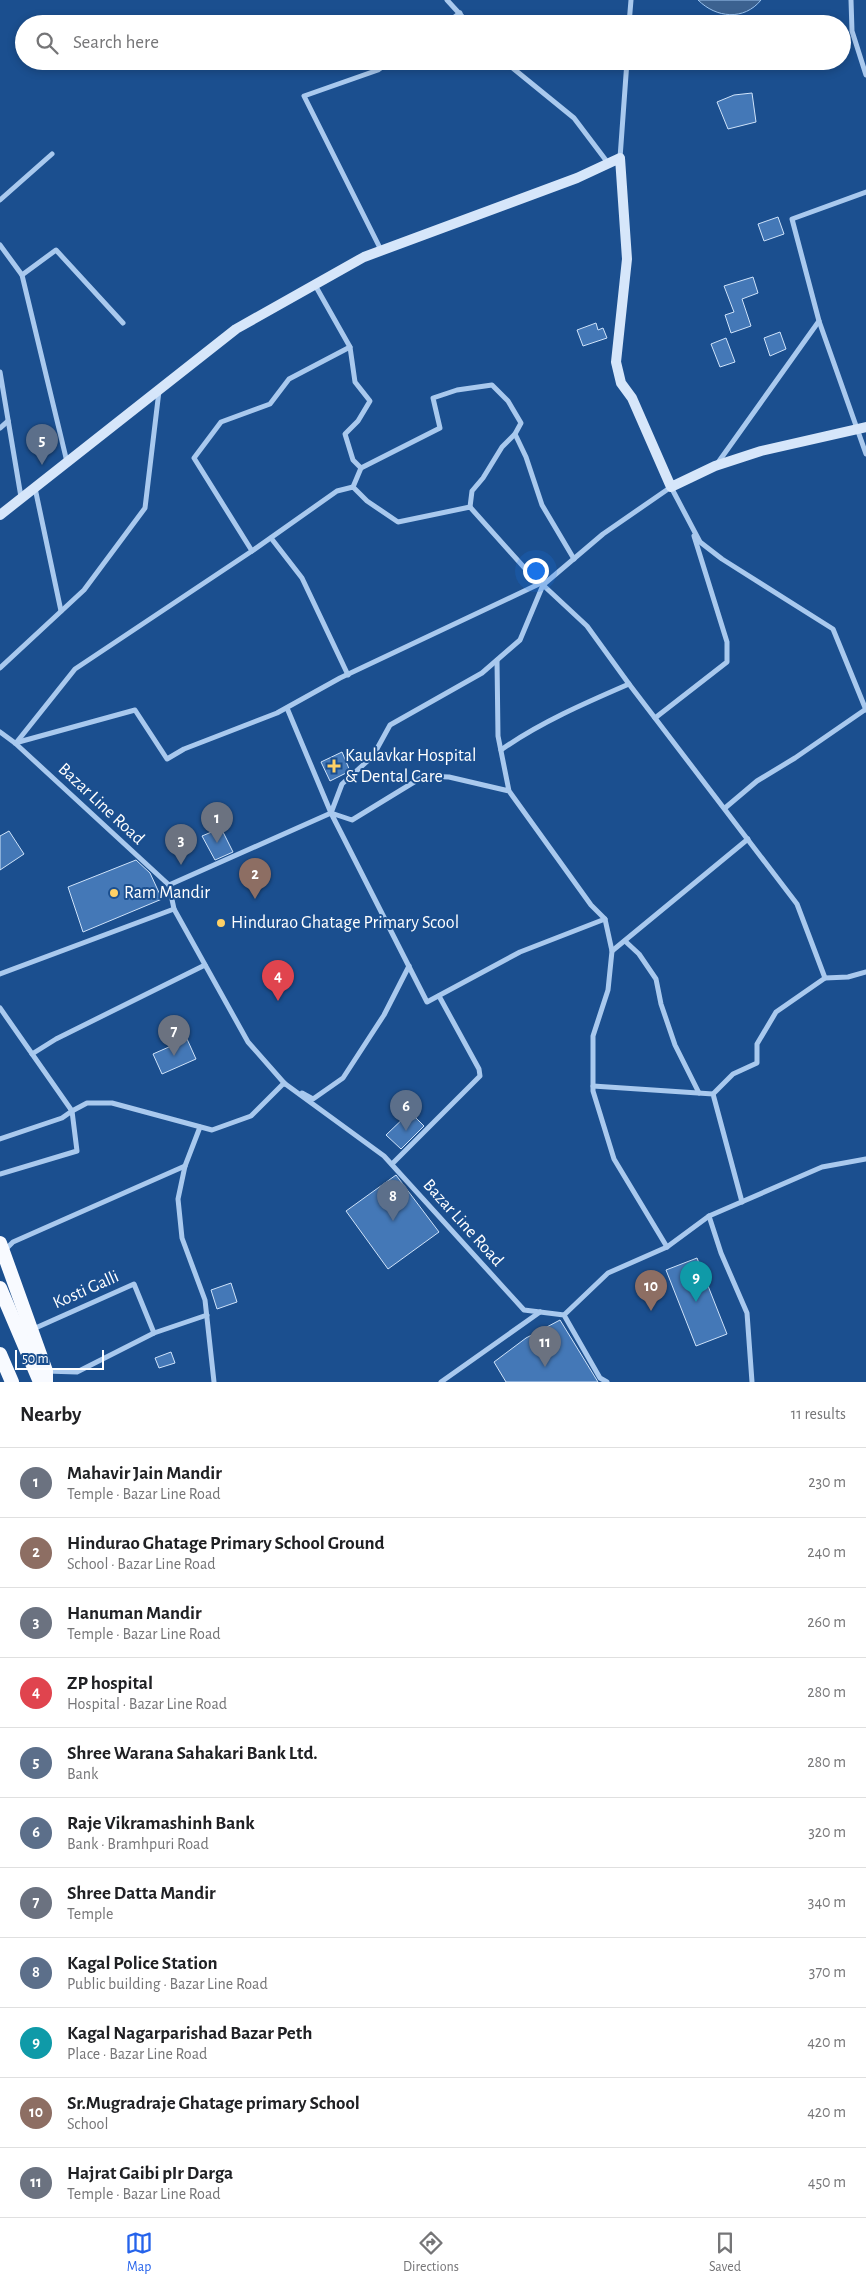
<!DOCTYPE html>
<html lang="en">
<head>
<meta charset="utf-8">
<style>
	:root { --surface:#fff; --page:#f6f6f6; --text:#202124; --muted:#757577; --line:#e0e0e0; --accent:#2563eb }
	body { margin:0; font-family:"Alegreya Sans",sans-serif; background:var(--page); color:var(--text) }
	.scale { position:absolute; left:15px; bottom:12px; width:89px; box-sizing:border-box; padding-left:5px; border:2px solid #fff; border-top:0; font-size:14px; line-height:18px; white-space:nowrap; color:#fff; -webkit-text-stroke:4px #1b4f8f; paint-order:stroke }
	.you { position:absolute; left:535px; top:570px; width:18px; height:18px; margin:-12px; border:4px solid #fff; border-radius:50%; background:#1a73e8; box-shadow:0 0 0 8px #1a73e833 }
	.badge { display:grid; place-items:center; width:32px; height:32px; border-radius:50%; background:var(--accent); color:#fff; font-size:16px; font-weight:700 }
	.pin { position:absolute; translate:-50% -41px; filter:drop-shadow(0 1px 2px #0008) }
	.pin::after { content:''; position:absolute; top:26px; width:18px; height:15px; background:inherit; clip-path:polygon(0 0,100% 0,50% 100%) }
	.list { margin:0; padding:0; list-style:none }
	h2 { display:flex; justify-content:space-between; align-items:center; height:65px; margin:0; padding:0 20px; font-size:21px }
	h2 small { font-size:16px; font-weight:400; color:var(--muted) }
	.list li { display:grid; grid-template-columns:32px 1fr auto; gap:15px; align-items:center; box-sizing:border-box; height:70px; padding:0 20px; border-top:1px solid var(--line) }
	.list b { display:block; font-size:19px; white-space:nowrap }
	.list p { margin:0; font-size:16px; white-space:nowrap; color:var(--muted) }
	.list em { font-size:16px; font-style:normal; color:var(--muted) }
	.icon { flex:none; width:28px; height:28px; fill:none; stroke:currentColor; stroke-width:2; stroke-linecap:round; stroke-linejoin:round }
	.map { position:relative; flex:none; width:866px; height:1382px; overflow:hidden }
	.search { position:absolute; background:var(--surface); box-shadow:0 2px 8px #0003; left:15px; right:15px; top:15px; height:55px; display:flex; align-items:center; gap:12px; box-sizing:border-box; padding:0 18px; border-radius:28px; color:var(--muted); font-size:19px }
	.sheet { height:835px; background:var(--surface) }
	nav { display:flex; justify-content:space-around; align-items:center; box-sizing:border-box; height:70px; border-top:1px solid var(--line); background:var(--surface); font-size:14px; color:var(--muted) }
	nav a { display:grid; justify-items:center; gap:2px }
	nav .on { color:var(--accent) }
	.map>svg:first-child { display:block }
</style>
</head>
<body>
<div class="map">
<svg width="866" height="1382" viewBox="0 0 866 1382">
	<rect width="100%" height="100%" fill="#1b4f8f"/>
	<!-- water -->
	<path fill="#3c6290" stroke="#9cc4f0" d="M698 0H761C744 21 716 18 698 0Z"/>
	<!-- building -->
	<g fill="#4478b7" stroke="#cfe3fa">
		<path d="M752 93 756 122 728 129 717 102 734 95Z"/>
		<path d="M778 217 784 234 764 241 758 224Z"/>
		<path d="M753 277 758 293 742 299 751 326 731 333 725 315 734 312 724 286Z"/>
		<path d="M596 323 598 330 603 328 607 338 583 346 577 330Z"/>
		<path d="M780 332 786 349 770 356 764 338Z"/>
		<path d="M726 338 735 362 720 367 711 344Z"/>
		<path d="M342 752 350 771 330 781 321 762Z"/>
		<path d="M221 828 233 852 215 860 202 836Z"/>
		<path d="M9 831 24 854 0 870V836Z"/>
		<path d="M136 860 150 873 162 899 83 932 68 887Z"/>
		<path d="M187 1039 196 1059 162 1074 153 1054Z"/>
		<path d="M410 1112 424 1126 401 1149 386 1135Z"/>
		<path d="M396 1175 439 1232 388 1269 346 1211Z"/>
		<path d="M697 1258 727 1334 696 1346 666 1270Z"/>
		<path d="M231 1283 237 1302 217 1309 211 1290Z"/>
		<path d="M560 1320 598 1382H506L494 1362 526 1338Z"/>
		<path d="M171 1352 175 1363 159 1368 155 1358Z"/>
	</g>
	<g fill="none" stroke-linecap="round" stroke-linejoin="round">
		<!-- minor -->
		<g stroke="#a9c9ee" stroke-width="5">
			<path d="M447 0 469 24"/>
			<path d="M851 0 852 31 866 75"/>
			<path d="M445 24 460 13"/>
			<path d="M629 24 631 0"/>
			<path d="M504 61 574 118 608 163"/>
			<path d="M620 158 627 61"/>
			<path d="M866 192 792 219 819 321 866 454"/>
			<path d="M0 200 52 154"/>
			<path d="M0 245 22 275 67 462"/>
			<path d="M381 250 304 96 378 70 391 61"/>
			<path d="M22 275 56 250 123 323"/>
			<path d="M350 347 355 382 370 401 358 421 345 434 353 460 361 468 353 487"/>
			<path d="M0 372 21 497"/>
			<path d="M0 428 8 421"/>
			<path d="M717 464 819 321"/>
			<path d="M361 468 440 428 433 398 457 390 492 385 508 401 521 423 515 434 526 457 542 505 574 559"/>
			<path d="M35 488 61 611"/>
			<path d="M470 507 472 491 483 478 502 447 515 434"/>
			<path d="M271 538 302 578 348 675"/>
			<path d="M497 660 498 736 509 791 591 905 605 919 520 952 427 1002 331 813 352 820 424 776 449 777 509 791"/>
			<path d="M0 668 84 590 145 508 159 391"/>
			<path d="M629 684 797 904 825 978 776 1012 757 1044V1063L733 1074 713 1094"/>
			<path d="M655 718 727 662V642L694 536"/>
			<path d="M0 732 15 743 169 885"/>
			<path d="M15 743 135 710 167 759 184 749 277 713 340 678 539 584 470 507 398 522 367 501 353 487 337 491 252 551"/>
			<path d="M16 743 75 669 252 551 194 458 221 422 270 404 289 379 350 347 315 285"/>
			<path d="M501 750C539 723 585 703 629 684L587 626 543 585"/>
			<path d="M725 808 757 781 795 758 866 709"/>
			<path d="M331 813 342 784 373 756 390 725 482 673 520 640 543 585 603 534 671 487 700 542 722 559 833 629 866 710"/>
			<path d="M169 885 331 813 287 708"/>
			<path d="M174 909 248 1042 285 1084"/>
			<path d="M605 919 612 951 608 990 593 1036V1091L614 1159 667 1247"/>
			<path d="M625 941 639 954 656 979 661 1004 675 1045 699 1093"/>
			<path d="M612 951 748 839"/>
			<path d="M0 974 174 909 169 885"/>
			<path d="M825 978 848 977 866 972"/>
			<path d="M0 1008 72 1111 87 1103H112L212 1130 251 1116 284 1083"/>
			<path d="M32 1054 56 1039 205 965"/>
			<path d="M284 1083 384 1156 524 1310 564 1315 600 1378 607 1382"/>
			<path d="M593 1086 713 1094 742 1202"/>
			<path d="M302 1093 313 1099 343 1078 384 1015 409 966"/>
			<path d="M200 1127 185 1166 178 1199 182 1238 205 1300 214 1382"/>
			<path d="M0 1139 62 1118 72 1111 77 1151 0 1174"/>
			<path d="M392 1164 480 1076 479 1069 439 996"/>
			<path d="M709 1216 721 1253 747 1313 752 1382"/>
			<path d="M4 1251 13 1242 185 1166"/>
			<path d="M564 1315 608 1273 667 1247 709 1216 822 1167 866 1159"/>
			<path d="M31 1330 134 1284 154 1333 207 1315"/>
			<path d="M46 1371 77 1372 154 1333"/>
			<path d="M441 1382 540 1312"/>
		</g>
		<!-- secondary -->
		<path stroke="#d6e6fa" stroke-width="10" d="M0 515 236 329 364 257 577 178 620 158 627 259 616 362 621 383 632 398 671 487 715 466 761 451 866 427"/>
		<!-- trunk -->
		<g stroke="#f8faff" stroke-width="14">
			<path d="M0 1243 46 1371V1382"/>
			<path d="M0 1288 40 1382"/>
			<path d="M0 1354 12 1382"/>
		</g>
	</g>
	<!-- markers -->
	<g fill="#ffd166" stroke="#1b4f8f" stroke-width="2">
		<path d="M331.5 758.5h5v5h5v5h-5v5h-5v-5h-5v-5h5z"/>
		<circle cx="114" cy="893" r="5"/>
		<circle cx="221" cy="923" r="5"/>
	</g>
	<g text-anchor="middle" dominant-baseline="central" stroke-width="4" stroke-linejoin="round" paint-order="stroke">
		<!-- poi labels -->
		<g font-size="18" fill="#fff" stroke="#1b4f8f" text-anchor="start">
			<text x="345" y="756">Kaulavkar Hospital<tspan x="345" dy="21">&amp; Dental Care</tspan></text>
			<text x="124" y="893">Ram Mandir</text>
			<text x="231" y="923">Hindurao Ghatage Primary Scool</text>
		</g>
		<!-- street labels -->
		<g font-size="18" fill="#fff" stroke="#1b4f8f">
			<text transform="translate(101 804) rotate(43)">Bazar Line Road</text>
			<text transform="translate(463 1223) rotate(48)">Bazar Line Road</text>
			<text transform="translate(86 1290) rotate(-24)">Kosti Galli</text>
		</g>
	</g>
</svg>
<div class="scale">50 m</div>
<div class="you"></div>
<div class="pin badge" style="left:217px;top:843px;background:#6b7280">1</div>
<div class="pin badge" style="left:255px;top:899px;background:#8d6e63">2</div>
<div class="pin badge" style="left:181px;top:865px;background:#6b7280">3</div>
<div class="pin badge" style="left:278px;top:1001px;background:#e0444e">4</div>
<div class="pin badge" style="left:42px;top:465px;background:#5c6f8a">5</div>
<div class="pin badge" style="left:406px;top:1131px;background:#5c6f8a">6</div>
<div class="pin badge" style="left:174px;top:1056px;background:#6b7280">7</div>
<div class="pin badge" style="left:393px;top:1221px;background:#5c6f8a">8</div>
<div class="pin badge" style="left:696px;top:1302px;background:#0f9aa8">9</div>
<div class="pin badge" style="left:651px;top:1311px;background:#8d6e63">10</div>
<div class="pin badge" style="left:545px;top:1367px;background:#6b7280">11</div>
<div class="search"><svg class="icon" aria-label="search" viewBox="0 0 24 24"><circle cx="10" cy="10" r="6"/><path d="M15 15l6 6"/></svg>Search here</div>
</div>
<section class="sheet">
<h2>Nearby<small>11 results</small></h2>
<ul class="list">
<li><span class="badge" style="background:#6b7280">1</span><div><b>Mahavir Jain Mandir</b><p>Temple · Bazar Line Road</p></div><em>230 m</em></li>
<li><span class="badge" style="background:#8d6e63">2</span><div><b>Hindurao Ghatage Primary School Ground</b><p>School · Bazar Line Road</p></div><em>240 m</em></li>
<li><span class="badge" style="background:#6b7280">3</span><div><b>Hanuman Mandir</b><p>Temple · Bazar Line Road</p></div><em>260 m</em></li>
<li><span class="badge" style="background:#e0444e">4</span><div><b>ZP hospital</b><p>Hospital · Bazar Line Road</p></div><em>280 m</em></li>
<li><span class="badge" style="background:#5c6f8a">5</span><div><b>Shree Warana Sahakari Bank Ltd.</b><p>Bank</p></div><em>280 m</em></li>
<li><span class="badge" style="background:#5c6f8a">6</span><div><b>Raje Vikramashinh Bank</b><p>Bank · Bramhpuri Road</p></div><em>320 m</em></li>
<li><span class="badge" style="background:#6b7280">7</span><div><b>Shree Datta Mandir</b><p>Temple</p></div><em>340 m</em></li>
<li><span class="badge" style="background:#5c6f8a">8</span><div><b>Kagal Police Station</b><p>Public building · Bazar Line Road</p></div><em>370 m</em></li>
<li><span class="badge" style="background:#0f9aa8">9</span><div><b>Kagal Nagarparishad Bazar Peth</b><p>Place · Bazar Line Road</p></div><em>420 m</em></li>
<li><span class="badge" style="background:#8d6e63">10</span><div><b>Sr.Mugradraje Ghatage primary School</b><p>School</p></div><em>420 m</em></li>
<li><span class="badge" style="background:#6b7280">11</span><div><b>Hajrat Gaibi pIr Darga</b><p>Temple · Bazar Line Road</p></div><em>450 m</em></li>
</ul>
</section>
<nav>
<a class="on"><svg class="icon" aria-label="map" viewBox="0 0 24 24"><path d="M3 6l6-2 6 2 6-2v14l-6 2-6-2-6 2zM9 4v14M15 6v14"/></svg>Map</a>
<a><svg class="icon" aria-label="directions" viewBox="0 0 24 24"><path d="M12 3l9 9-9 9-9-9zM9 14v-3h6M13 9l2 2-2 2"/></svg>Directions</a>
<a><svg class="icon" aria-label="saved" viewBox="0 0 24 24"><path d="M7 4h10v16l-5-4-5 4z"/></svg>Saved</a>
</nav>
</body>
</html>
